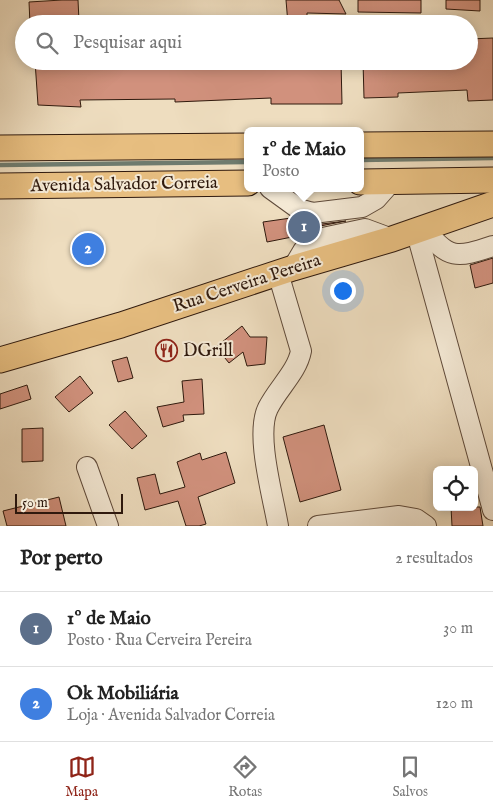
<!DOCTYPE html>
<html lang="pt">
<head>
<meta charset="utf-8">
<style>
	:root { --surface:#fff; --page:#f2f2f2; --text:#222; --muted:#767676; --line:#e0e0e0; --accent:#8f2418 }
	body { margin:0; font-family:"IM FELL English",serif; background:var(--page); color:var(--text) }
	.controls { position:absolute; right:15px; bottom:15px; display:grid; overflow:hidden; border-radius:8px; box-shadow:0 2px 12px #0003 }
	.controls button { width:45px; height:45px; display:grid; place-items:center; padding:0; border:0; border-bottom:1px solid var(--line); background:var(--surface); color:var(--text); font:25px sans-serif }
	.scale { position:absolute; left:15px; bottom:12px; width:108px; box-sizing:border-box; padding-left:5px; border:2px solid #2f190d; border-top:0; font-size:14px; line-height:18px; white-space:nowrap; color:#2f190d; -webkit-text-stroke:4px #f4e9d5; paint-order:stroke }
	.you { position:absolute; left:342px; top:290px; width:18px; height:18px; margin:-12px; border:4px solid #fff; border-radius:50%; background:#1a73e8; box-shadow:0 0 0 8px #1a73e833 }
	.badge { display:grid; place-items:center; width:32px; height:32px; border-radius:50%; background:var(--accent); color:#fff; font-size:16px; font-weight:700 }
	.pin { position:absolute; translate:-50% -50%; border:2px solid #fff; box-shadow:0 1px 5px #0006 }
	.popup { position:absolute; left:244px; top:127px; width:120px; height:65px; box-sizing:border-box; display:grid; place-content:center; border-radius:8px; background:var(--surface); filter:drop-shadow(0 1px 4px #0005); font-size:16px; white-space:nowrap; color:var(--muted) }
	.popup b { font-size:19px; color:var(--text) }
	.popup::after { content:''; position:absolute; left:50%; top:100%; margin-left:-10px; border:10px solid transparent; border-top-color:var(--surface) }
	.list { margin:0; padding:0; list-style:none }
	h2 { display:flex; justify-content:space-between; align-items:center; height:65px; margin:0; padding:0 20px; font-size:21px }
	h2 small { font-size:16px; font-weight:400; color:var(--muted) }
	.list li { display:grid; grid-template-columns:32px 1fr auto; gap:15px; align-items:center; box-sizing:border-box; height:75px; padding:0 20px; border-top:1px solid var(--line) }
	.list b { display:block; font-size:19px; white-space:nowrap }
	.list p { margin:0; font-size:16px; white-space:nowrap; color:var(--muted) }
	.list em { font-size:16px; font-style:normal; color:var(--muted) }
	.icon { flex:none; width:28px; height:28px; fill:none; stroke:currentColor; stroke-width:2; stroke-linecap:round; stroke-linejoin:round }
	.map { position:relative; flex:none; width:493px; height:526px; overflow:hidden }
	.search { position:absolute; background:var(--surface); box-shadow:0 2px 12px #0003; left:15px; right:15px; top:15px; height:55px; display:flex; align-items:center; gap:12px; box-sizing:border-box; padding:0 18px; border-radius:28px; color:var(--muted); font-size:19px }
	.sheet { height:215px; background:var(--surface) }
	nav { display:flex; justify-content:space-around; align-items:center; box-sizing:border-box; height:70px; border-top:1px solid var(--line); background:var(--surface); font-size:14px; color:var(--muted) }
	nav a { display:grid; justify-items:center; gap:2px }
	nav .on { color:var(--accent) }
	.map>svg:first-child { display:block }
</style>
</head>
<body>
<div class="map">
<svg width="493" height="526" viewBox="0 0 493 526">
	<rect width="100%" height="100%" fill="#eeddbf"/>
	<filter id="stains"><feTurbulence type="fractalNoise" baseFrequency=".004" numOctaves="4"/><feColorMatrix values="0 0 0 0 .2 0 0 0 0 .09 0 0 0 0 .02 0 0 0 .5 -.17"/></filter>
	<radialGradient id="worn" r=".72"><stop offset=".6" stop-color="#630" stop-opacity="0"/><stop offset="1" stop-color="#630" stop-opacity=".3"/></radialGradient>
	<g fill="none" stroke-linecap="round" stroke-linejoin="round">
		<!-- stream -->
		<g stroke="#6f7b6e" stroke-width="4.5">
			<path d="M360 160 493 158"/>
			<path d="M0 165 248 162"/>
		</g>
	</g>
	<!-- building -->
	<g fill="#d1917d" stroke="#2f190d">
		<path d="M62 0H78L79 21 30 24 29 2Z"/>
		<path d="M286 0H339L346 14 307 13V24H288Z"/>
		<path d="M358 0H421V13L358 12Z"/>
		<path d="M446 0H480V11L446 9Z"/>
		<path d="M493 38V100L468 101 467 90 398 93V97L364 98 363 61H469V39Z"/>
		<path d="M35 61H341L342 104H271V98L175 102V99L80 100 81 107 38 105Z"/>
		<path d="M291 218 314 225 346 221 315 227 302 235 267 242 263 222Z"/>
		<path d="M493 258V283L475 288 470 265Z"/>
		<path d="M242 326 250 337H267L265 364 247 366 243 352 229 363 216 347Z"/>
		<path d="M172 343 176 354 160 360 157 348Z"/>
		<path d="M127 357 133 378 118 382 112 361Z"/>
		<path d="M80 376 93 393 69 412 55 397Z"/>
		<path d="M202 379 204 414 183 415 184 421 163 427 157 407 184 402 182 381Z"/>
		<path d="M27 385 31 399 0 409V394Z"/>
		<path d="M125 411 147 436 132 449 109 425Z"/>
		<path d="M324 425 341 490 300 502 283 437Z"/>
		<path d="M43 428V461L22 462V429Z"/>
		<path d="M226 452 235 483 198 497 206 524 199 526H186L178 501 145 510 137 478 155 474 160 494 185 487 177 462 200 453 202 460Z"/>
		<path d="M59 497 66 526H7L3 511Z"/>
		<path d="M451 507H480L483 526H452Z"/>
	</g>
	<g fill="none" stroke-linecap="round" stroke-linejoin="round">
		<defs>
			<g id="minor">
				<path d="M270 188 299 209 313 213 362 207 376 199 392 181"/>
				<path d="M424 228C448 260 457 258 493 246"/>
				<path d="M416 230 493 510"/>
				<path d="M293 268 303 251 309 244 318 239 365 229 392 239"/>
				<path d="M278 273 301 351C297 372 278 388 268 408 255 434 273 496 278 526"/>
				<path d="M87 467 108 526"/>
				<path d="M318 526 399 516 416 519 426 526"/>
			</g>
			<g id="major">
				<path d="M360 145 493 144"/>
				<path d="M0 148 248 146"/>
				<path d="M360 182 493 180"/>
				<path d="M0 186 248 183"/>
				<path d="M0 360 121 325 293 268 392 239 493 204"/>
			</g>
		</defs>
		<!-- minor casing -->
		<use href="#minor" stroke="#5f4a3a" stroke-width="22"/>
		<!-- major casing -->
		<use href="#major" stroke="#2f190d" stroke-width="27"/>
		<!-- minor -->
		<use href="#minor" stroke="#f4e9d5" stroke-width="20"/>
		<!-- major -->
		<use href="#major" stroke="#e7be80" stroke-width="25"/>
	</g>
	<!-- icons -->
	<defs>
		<symbol id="restaurant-ring" viewBox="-11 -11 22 22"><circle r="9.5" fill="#f4e9d5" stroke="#8f2418" stroke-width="1.5"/><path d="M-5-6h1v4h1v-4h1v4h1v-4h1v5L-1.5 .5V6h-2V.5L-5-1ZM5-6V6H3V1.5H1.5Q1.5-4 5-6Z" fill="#8f2418"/></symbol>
	</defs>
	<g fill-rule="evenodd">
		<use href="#restaurant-ring" x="154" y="338" width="25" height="25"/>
	</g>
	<g text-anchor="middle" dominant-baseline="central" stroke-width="4" stroke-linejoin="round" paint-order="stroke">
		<!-- street labels -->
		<g font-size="18" fill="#2f190d" stroke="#f4e9d5">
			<text transform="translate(124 185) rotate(-1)">Avenida Salvador Correia</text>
			<text transform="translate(247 284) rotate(-18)">Rua Cerveira Pereira</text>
		</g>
		<!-- poi labels -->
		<g font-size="18" fill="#2f190d" stroke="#f4e9d5" text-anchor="start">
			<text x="183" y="351">DGrill</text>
		</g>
	</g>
	<rect width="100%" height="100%" filter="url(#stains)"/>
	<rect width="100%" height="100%" fill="url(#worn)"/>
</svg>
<div class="controls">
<button><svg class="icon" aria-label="locate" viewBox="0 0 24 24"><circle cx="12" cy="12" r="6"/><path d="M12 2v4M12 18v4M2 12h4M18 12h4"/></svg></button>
</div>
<div class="scale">50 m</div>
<div class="you"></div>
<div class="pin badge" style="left:304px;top:227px;background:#5c6f8a">1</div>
<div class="popup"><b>1º de Maio</b>Posto</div>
<div class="pin badge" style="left:88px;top:249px;background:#3f7fe0">2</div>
<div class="search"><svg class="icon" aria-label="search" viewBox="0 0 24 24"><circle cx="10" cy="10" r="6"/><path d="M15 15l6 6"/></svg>Pesquisar aqui</div>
</div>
<section class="sheet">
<h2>Por perto<small>2 resultados</small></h2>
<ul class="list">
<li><span class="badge" style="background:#5c6f8a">1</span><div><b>1º de Maio</b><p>Posto · Rua Cerveira Pereira</p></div><em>30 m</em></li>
<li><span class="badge" style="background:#3f7fe0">2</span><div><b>Ok Mobiliária</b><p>Loja · Avenida Salvador Correia</p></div><em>120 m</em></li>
</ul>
</section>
<nav>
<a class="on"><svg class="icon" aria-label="map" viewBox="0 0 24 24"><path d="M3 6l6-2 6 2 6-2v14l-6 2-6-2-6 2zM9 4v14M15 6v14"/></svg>Mapa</a>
<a><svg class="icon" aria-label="directions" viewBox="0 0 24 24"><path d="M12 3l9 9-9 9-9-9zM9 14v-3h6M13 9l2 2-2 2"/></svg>Rotas</a>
<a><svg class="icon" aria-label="saved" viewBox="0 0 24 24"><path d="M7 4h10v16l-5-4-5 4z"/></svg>Salvos</a>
</nav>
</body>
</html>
